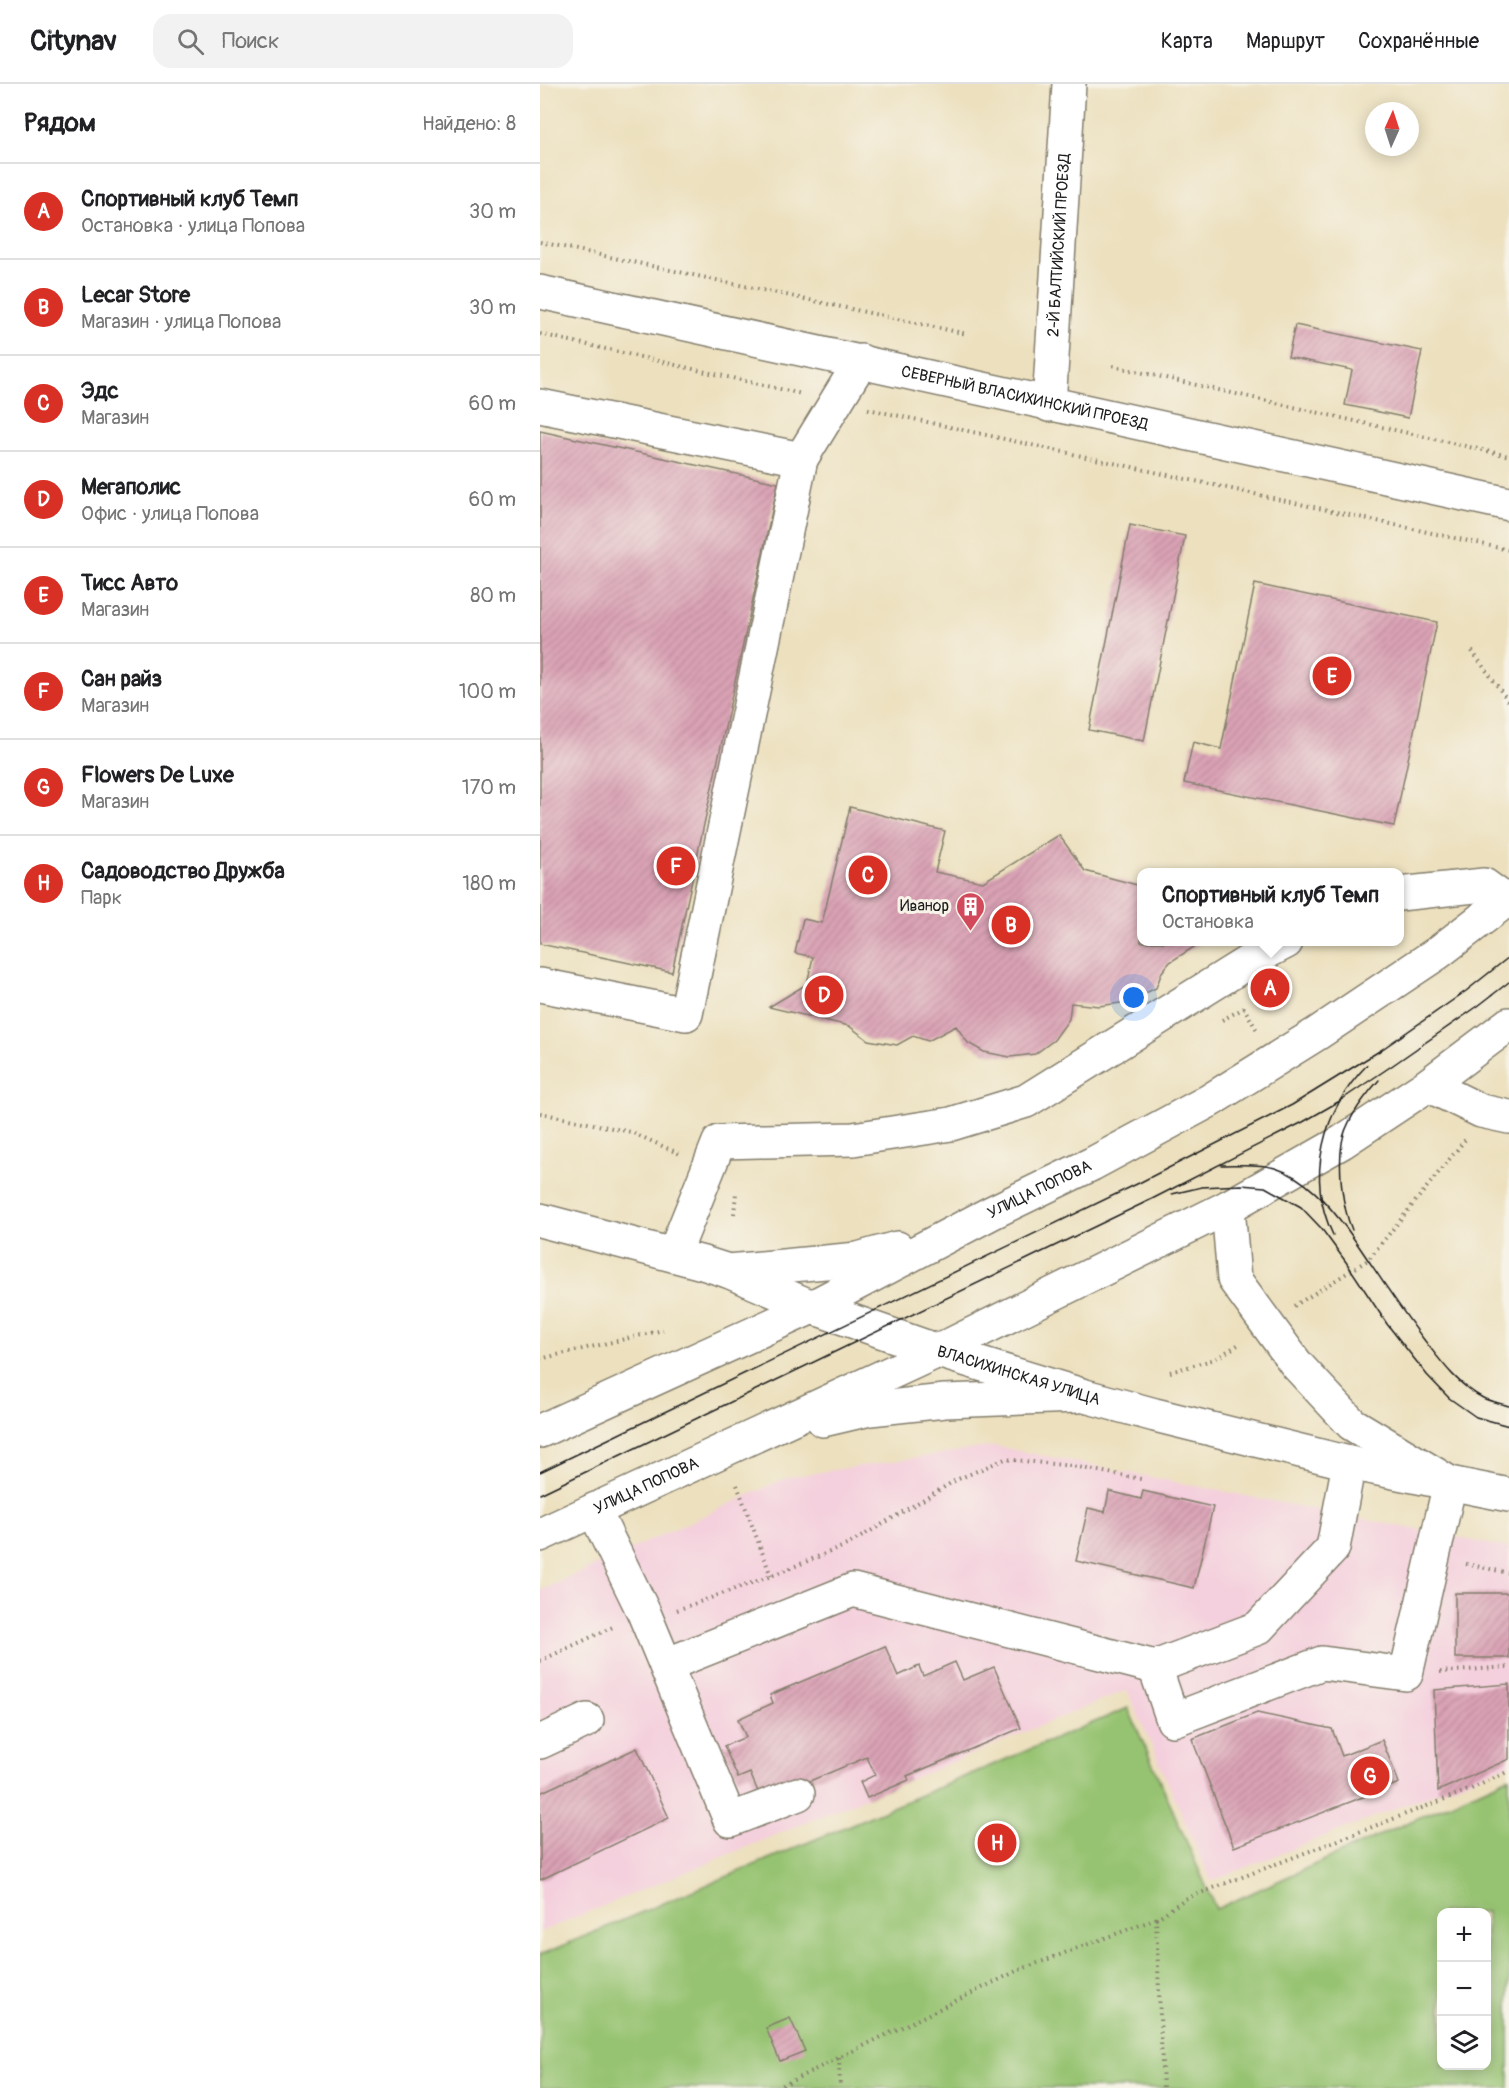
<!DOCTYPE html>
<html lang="ru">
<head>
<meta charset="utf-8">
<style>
	:root { --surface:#fff; --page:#f2f2f2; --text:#202124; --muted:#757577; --line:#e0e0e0; --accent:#d93025 }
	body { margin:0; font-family:Pangolin,sans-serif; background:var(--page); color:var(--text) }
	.controls { position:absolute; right:18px; bottom:18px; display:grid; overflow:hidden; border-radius:12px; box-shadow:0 3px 15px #0003 }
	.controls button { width:54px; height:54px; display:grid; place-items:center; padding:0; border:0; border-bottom:2px solid var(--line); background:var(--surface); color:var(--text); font:30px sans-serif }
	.compass { position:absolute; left:825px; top:18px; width:54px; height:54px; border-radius:50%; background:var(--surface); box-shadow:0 3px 15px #0003; rotate:3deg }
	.you { position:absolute; left:594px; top:914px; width:21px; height:21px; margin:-15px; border:4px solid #fff; border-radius:50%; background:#1a73e8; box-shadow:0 0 0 9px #1a73e833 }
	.badge { display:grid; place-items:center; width:39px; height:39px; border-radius:50%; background:var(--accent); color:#fff; font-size:20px; font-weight:700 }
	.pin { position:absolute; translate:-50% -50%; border:3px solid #fff; box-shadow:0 2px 6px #0006 }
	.popup { position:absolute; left:597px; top:784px; width:267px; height:78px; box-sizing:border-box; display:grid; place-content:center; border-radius:12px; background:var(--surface); filter:drop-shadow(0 2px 4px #0005); font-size:20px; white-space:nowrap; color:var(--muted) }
	.popup b { font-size:22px; color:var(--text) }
	.popup::after { content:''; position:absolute; left:50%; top:100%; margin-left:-12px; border:12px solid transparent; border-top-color:var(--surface) }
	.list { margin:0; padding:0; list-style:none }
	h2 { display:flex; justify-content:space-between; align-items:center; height:78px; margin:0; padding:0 24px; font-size:26px }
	h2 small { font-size:20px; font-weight:400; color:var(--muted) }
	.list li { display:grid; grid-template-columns:39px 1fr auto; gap:18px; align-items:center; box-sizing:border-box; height:96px; padding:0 24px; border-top:2px solid var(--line) }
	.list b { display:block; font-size:22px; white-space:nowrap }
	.list p { margin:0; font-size:20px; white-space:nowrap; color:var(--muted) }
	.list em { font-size:20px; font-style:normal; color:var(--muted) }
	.icon { flex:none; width:33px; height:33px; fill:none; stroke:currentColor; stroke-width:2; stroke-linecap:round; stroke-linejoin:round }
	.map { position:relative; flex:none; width:969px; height:2004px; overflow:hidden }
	header { display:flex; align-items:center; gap:36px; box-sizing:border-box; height:84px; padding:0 30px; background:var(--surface); border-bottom:2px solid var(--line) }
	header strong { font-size:28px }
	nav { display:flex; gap:33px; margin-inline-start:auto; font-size:21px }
	.search { width:420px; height:54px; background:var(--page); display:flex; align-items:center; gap:15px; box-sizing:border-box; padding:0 21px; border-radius:18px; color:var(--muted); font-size:22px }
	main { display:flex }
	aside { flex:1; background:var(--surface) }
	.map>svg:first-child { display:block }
</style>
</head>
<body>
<header>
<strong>Citynav</strong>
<div class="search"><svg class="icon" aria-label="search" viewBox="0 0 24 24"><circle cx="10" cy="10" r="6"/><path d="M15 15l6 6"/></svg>Поиск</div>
<nav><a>Карта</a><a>Маршрут</a><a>Сохранённые</a></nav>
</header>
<main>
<aside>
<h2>Рядом<small>Найдено: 8</small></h2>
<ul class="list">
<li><span class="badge">A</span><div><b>Спортивный клуб Темп</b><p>Остановка · улица Попова</p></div><em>30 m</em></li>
<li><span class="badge">B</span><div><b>Lecar Store</b><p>Магазин · улица Попова</p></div><em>30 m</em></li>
<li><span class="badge">C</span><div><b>Эдс</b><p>Магазин</p></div><em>60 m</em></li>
<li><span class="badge">D</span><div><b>Мегаполис</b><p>Офис · улица Попова</p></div><em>60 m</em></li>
<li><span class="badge">E</span><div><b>Тисс Авто</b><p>Магазин</p></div><em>80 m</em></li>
<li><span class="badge">F</span><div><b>Сан райз</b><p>Магазин</p></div><em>100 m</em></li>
<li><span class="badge">G</span><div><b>Flowers De Luxe</b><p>Магазин</p></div><em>170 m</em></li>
<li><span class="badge">H</span><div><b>Садоводство Дружба</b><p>Парк</p></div><em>180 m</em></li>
</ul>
</aside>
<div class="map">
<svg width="969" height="2004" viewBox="0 0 969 2004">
	<defs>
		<pattern id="building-hatch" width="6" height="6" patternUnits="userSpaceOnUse" patternTransform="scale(1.5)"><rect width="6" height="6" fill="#daa2b5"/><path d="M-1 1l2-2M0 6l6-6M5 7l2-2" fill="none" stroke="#ba8b9b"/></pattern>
	</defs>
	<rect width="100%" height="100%" fill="#f7f3e8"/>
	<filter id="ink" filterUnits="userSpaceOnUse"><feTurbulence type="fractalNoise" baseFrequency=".0167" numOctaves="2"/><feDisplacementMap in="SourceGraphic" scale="12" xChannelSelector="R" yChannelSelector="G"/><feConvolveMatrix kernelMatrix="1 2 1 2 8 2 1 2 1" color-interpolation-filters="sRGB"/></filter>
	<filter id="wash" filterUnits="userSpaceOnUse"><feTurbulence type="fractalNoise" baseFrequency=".008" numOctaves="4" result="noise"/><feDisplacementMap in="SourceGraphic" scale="24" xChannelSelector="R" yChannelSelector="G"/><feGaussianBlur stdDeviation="1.35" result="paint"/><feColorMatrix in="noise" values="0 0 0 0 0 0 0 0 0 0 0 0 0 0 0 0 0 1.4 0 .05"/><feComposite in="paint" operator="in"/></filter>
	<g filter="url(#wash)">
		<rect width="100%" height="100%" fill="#ece0be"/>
		<!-- built -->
		<path fill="#f4cfdd" d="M454 1362 969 1464V1680L671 1797 587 1606 0 1848V1507L248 1393Z"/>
		<!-- garden -->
		<path fill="#96c371" stroke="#597046" stroke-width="1.5" fill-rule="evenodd" d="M588 1624 676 1825 969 1693V2004H0V1871ZM902 1828H946V1982H902Z"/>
		<g id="blocks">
			<!-- building -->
			<g fill="url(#building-hatch)">
				<path d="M755 241 882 267 868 334 805 321 812 286 748 273Z"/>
				<path d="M0 347 238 399 132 888 0 860Z"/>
				<path d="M590 441 645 452 604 657 549 646Z"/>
				<path d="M715 500 897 538 854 742 644 699 653 658 681 665Z"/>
				<path d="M310 723 405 747 395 788 443 798 519 751 545 787 601 802V858H662L630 878 622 888 616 904 587 918 559 922 531 919 529 935 514 956 495 970 470 973 444 968 428 959 416 942 388 957 373 952 357 961 328 956 309 942 229 923 267 900 273 873 255 869 263 835 282 839Z"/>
				<path d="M569 1407 601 1415 603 1407 673 1423 654 1504 536 1477 548 1424 565 1428Z"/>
				<rect x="915" y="1509" width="54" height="65"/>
				<path d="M345 1562 358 1592 379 1582 383 1592 415 1578 423 1596 454 1583 481 1644 367 1692 369 1696 327 1714 320 1698 335 1691 327 1673 222 1717 210 1689 198 1694 184 1662 206 1653 198 1635 233 1619 230 1611Z"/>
				<path d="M969 1600V1675L898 1707 894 1606Z"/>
				<path d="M717 1629 792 1645 802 1672 842 1656 859 1699 694 1763 652 1655Z"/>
				<path d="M97 1664 129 1734 0 1796V1709Z"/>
				<path d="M250 1934 265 1967 240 1977 226 1944Z"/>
			</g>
		</g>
	</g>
	<g filter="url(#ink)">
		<use href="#blocks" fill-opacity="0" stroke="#847e6d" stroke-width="1.5"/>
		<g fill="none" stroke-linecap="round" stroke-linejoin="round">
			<defs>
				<g id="minor">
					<path id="s1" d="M0 208 969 420"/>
					<path id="s2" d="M509 321 529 0"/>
					<path d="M0 322 261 375 146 930 0 901"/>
					<path d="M261 375 321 277"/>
					<path d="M859 810 944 801 966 817"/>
					<path d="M888 1001 941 1027 969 1033"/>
					<path d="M134 1170 179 1058 313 1055 411 1040 486 1017 713 875 746 858"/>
					<path d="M54 1426 104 1529 190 1736 258 1710"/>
					<path d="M126 1581 313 1506 615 1583 718 1544 793 1464 809 1379"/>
					<path d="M615 1583 633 1636 782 1579 866 1590 910 1399"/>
					<path d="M0 1658 47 1636"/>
				</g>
				<g id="major">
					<path d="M688 1123 694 1195 757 1281 812 1340 908 1398"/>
					<path d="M188 1187 318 1175 357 1164"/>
					<path d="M283 1336 330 1325 405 1317 538 1312"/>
					<path id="s3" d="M0 1347 272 1223 451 1129 552 1080 669 1017 778 949 899 868 969 814"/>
					<path id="s4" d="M0 1451 398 1267 688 1123 802 1058 888 1001 969 940"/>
				</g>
				<g id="highway">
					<path id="s5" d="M0 1136 163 1179 188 1187 272 1223 398 1267 545 1312 615 1331 809 1379 969 1411"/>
				</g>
			</defs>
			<!-- minor casing -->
			<use href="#minor" stroke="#847e6d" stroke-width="36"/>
			<!-- major casing -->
			<use href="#major" stroke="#847e6d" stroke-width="36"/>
			<!-- highway casing -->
			<use href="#highway" stroke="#847e6d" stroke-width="36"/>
			<!-- path -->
			<g stroke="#847e6d" stroke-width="4" stroke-dasharray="1.5 4.5" stroke-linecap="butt">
				<path d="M0 158 427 250"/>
				<path d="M0 250 262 310"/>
				<path d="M573 282 969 372"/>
				<path d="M328 325 969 466"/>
				<path d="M932 567 969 618"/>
				<path d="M682 936 704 924 718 948"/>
				<path d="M0 1029 91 1048 140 1070"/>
				<path d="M194 1130 196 1109"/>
				<path d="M754 1222 828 1176 925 1056"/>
				<path d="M0 1275 123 1246"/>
				<path d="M630 1288 675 1275 701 1259"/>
				<path d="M197 1401 231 1492"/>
				<path d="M926 1480 969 1489"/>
				<path d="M137 1526 231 1492 309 1460 416 1396 465 1375 532 1382 601 1395"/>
				<path d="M0 1577 75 1542"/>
				<path d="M900 1588 969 1583"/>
				<path d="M616 1835 645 1815 931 1705 969 1687"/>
				<path d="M299 1974 300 2004"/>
				<path d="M237 2004 479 1886 616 1835 623 2004"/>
			</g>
			<!-- minor -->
			<use href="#minor" stroke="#fff" stroke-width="33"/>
			<!-- major -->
			<use href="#major" stroke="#fff" stroke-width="33"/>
			<!-- highway -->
			<use href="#highway" stroke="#fff" stroke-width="33"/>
			<!-- tram -->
			<g stroke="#1c1c1c" stroke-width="1.5">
				<path d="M681 1081C698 1081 719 1079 735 1084 765 1093 789 1121 807 1145 833 1182 857 1221 885 1257 902 1279 918 1301 943 1314 951 1318 961 1319 969 1322"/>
				<path d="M632 1110 662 1103 701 1101 725 1103 761 1123 781 1144 806 1178 847 1240 887 1291 909 1314 936 1333 969 1342"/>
				<path d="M812 1146C802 1122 798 1085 802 1059 805 1038 825 1012 839 996"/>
				<path d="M793 1151C765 1093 783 1026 827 981"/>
				<path d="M0 1388 599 1099 752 1021 841 966 926 907 969 873"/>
				<path d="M0 1410 612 1115 763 1038 798 1018 853 981 938 922 969 898"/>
			</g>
		</g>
	</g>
	<!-- icons -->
	<defs>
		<symbol id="building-pin" viewBox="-11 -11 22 30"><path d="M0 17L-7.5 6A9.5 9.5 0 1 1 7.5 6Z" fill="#d1495b" stroke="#f7f3e8"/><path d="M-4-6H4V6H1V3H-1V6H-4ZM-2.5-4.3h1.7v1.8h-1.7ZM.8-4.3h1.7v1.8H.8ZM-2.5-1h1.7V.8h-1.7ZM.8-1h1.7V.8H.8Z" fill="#fff"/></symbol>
	</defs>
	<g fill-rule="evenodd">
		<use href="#building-pin" x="414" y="806" width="33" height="45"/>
	</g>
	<g text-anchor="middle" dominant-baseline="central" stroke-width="6" stroke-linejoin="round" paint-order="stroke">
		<!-- street labels -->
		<g font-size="16" fill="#1c1c1c" stroke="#f7f3e8">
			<text stroke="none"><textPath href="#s2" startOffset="160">2-Й БАЛТИЙСКИЙ ПРОЕЗД</textPath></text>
			<text stroke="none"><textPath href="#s1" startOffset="496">СЕВЕРНЫЙ ВЛАСИХИНСКИЙ ПРОЕЗД</textPath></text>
			<text stroke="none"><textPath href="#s3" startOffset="555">УЛИЦА ПОПОВА</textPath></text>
			<text stroke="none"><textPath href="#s5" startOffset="504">ВЛАСИХИНСКАЯ УЛИЦА</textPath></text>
			<text stroke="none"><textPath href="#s4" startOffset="117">УЛИЦА ПОПОВА</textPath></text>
		</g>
		<!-- poi labels -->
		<g font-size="16" fill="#1c1c1c" stroke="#f7f3e8" text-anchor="end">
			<text x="409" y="822">Иванор</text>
		</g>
	</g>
</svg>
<div class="controls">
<button>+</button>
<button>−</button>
<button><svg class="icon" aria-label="layers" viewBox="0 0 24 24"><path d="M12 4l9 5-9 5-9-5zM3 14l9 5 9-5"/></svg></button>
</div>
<svg class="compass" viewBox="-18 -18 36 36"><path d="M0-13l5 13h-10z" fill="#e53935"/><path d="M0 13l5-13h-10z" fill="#757577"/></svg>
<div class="you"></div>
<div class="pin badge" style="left:730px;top:904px">A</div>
<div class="popup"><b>Спортивный клуб Темп</b>Остановка</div>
<div class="pin badge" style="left:471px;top:841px">B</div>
<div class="pin badge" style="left:328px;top:791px">C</div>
<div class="pin badge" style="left:284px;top:911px">D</div>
<div class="pin badge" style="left:792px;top:592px">E</div>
<div class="pin badge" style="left:136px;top:782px">F</div>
<div class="pin badge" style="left:830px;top:1692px">G</div>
<div class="pin badge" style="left:457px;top:1759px">H</div>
</div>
</main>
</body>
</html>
